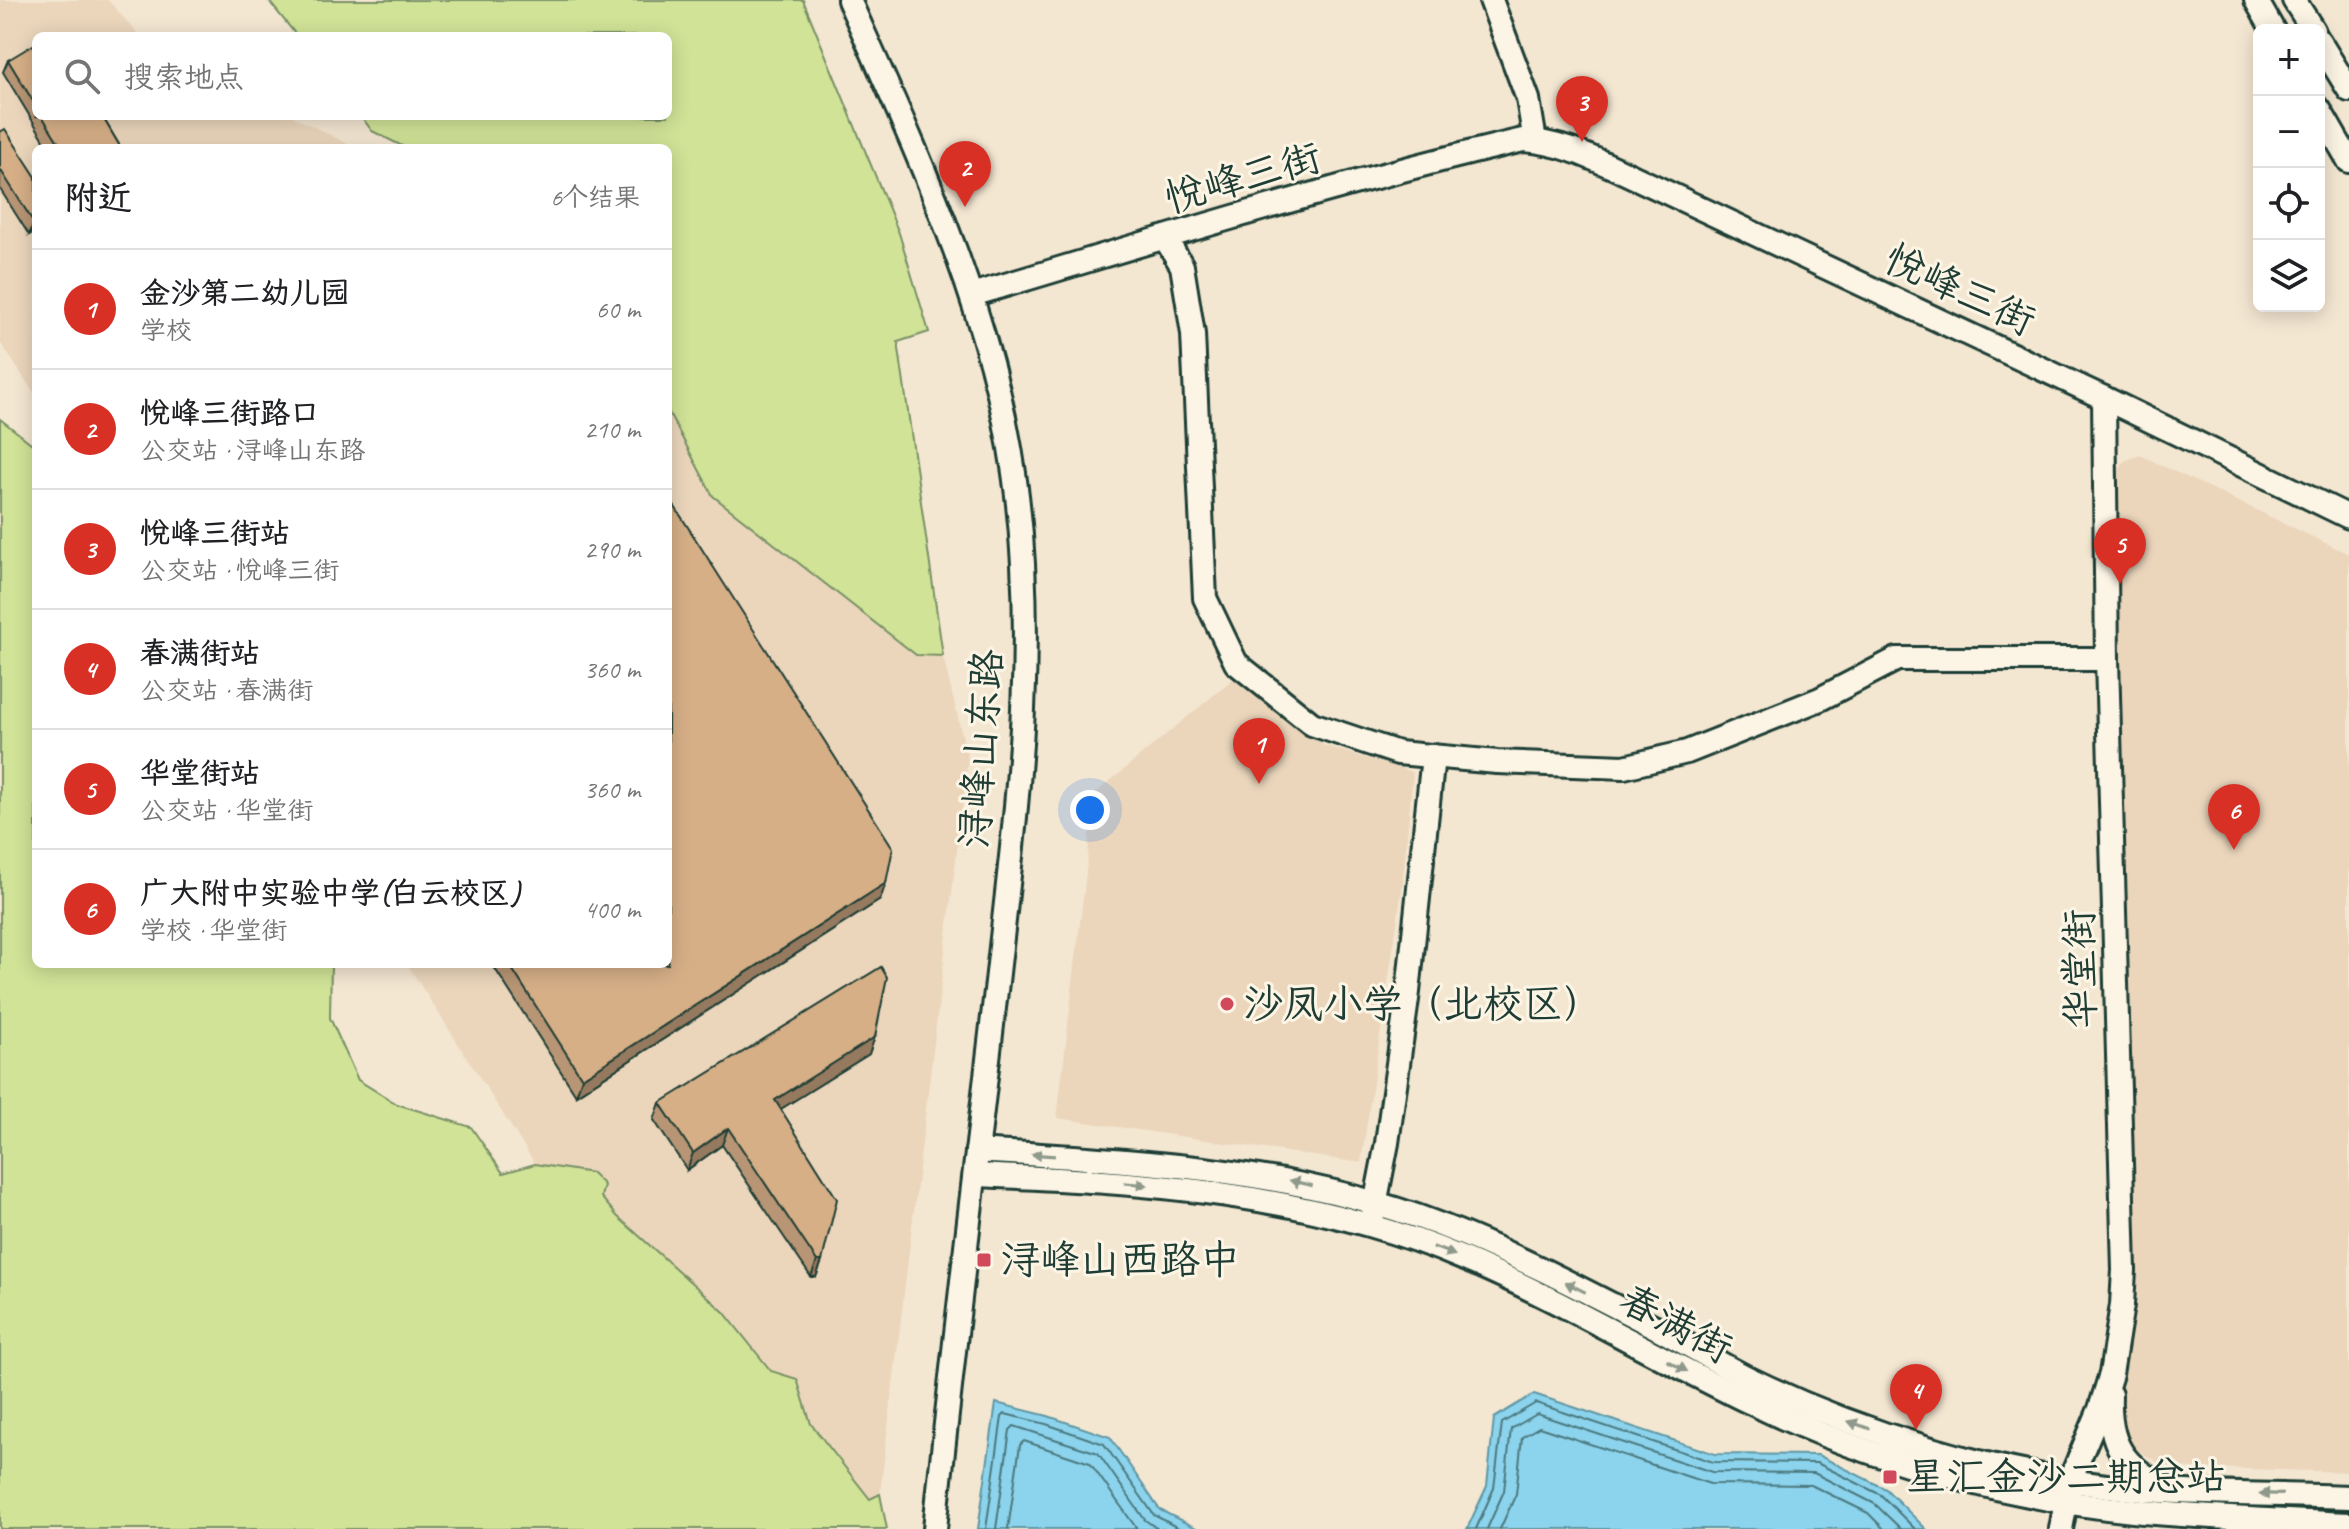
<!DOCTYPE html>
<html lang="zh">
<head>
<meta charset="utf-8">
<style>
	:root { --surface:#fff; --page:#f2f2f2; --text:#202124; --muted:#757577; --line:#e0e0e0; --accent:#d93025 }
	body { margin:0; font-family:Caveat,"LXGW WenKai TC",sans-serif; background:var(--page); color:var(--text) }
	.controls { position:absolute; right:24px; top:24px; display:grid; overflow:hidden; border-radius:12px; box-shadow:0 4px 20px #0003 }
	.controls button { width:72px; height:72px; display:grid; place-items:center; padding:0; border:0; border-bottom:2px solid var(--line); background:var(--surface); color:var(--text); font:40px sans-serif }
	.you { position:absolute; left:1090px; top:810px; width:28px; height:28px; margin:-20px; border:6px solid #fff; border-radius:50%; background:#1a73e8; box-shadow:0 0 0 12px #1a73e833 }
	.badge { display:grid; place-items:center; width:52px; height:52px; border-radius:50%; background:var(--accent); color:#fff; font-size:26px; font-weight:700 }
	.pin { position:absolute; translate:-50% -66px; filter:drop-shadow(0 2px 4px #0008) }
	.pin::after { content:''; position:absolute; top:42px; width:28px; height:24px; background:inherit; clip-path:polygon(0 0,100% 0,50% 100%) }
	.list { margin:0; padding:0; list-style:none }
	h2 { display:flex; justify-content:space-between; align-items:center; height:104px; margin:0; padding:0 32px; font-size:34px }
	h2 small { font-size:26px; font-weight:400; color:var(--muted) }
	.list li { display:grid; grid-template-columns:52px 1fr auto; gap:24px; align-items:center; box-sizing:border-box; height:120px; padding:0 32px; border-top:2px solid var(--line) }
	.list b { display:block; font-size:30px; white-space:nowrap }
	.list p { margin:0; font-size:26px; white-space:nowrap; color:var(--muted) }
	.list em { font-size:26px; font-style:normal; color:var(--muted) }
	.icon { flex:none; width:44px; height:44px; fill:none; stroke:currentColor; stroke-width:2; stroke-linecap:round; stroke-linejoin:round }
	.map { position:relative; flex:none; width:2349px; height:1529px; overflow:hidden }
	.search { position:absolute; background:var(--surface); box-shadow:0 4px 20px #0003; left:32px; top:32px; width:640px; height:88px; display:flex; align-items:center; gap:20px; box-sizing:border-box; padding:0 28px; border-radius:12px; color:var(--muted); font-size:30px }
	.panel { position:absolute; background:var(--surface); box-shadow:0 4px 20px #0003; left:32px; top:144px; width:640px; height:824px; border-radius:12px }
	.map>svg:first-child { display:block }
</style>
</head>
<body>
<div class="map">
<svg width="2349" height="1529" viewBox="0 0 2349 1529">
	<rect width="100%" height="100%" fill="#f4e7d2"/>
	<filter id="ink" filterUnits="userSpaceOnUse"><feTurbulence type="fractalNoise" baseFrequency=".0125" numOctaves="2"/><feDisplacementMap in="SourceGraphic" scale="16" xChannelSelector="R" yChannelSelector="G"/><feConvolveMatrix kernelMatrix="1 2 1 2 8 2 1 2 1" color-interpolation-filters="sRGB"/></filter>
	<g filter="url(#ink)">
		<!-- built -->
		<g fill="#ebd6bc">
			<path d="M0 0H108L140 36H36V116H292L356 148H36V396L0 342Z"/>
			<path d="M668 411 677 426 915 655 943 656 968 759 880 1494 870 1500 811 1424 797 1379 771 1371 724 1312 617 1216 601 1197 604 1185 591 1173 535 1164 407 964H668Z"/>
			<path d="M2140 455 2349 554V1472L2165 1467 2127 1444 2118 1410 2136 1277 2126 1045 2113 479 2124 461Z"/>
			<path d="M1233 679 1323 745 1413 772 1402 890 1361 1163 1057 1118 1088 855 1092 796Z"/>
		</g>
		<!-- green -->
		<g fill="#d1e397" stroke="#789066" stroke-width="2">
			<path d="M268 0H803L899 233 929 332 898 342 943 656 916 655 713 496 668 411V148H406L372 131 361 116H668V36H297Z"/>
			<path d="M0 419 36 447V964H331L330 1018 358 1080 397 1104 471 1127 503 1173 535 1164 592 1173 604 1185 601 1197 617 1216 724 1312 771 1371 797 1379 811 1424 870 1499 880 1494 887 1529H0Z"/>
		</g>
		<!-- water -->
		<g fill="#8cd3ed" stroke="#6097a3" stroke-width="2">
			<path d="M1534 1394 1715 1454 1818 1455 1886 1489 1926 1529H1467L1487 1486 1494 1418Z"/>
			<path d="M996 1403 1048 1416 1110 1437 1160 1510 1198 1529H978Z"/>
		</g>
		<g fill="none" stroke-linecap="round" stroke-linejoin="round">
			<!-- shore -->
			<g stroke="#4b797e" stroke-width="2">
				<path d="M986 1529 1002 1417 1005 1414 1046 1424 1104 1444 1154 1515 1180 1529"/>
				<path d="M996 1529 1010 1430 1014 1426 1098 1453 1145 1520 1158 1529"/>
				<path d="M1008 1529 1020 1445 1024 1441 1090 1463 1137 1529"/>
				<path d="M1476 1529 1494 1488 1502 1423 1536 1403 1713 1462 1817 1463 1881 1495 1915 1529"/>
				<path d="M1487 1529 1504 1491 1511 1429 1537 1414 1712 1472 1814 1473 1875 1504 1901 1529"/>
				<path d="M1500 1529 1516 1494 1522 1437 1539 1427 1710 1484 1811 1485 1868 1513 1884 1529"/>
			</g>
			<defs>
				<g id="minor">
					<path d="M849 0C917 153 990 306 1014 473 1039 643 1016 813 997 982 976 1165 953 1346 935 1529"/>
					<path d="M1491 0 1528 99 1535 141"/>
					<path d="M2256 0 2273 30"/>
					<path d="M2294 0 2313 30"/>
					<path d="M2319 41 2349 90"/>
					<path d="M2319 109 2349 161"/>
					<path d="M1165 238 1182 266 1193 334 1205 598 1236 663 1312 724 1398 753 1497 762 1624 767 1687 752 1820 699 1897 659H2107"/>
					<path d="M972 295C1154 241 1337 183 1523 140 1557 142 1586 155 1617 169L2104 398 2349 517"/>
					<path d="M977 1151C1134 1161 1290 1167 1438 1224 1514 1253 1587 1292 1659 1329 1691 1346 1721 1365 1754 1381 1810 1408 1868 1430 1928 1448 1994 1468 2064 1482 2133 1489 2205 1495 2277 1494 2349 1497"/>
					<path d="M975 1175C1142 1182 1307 1192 1462 1258 1602 1317 1728 1405 1873 1453 1956 1481 2045 1502 2133 1511 2205 1518 2277 1520 2349 1524"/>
					<path d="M1373 1215 1387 1143 1408 992 1433 756"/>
					<path d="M2110 1395C2108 1444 2123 1466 2166 1488"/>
					<path d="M2061 1529 2070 1480 2100 1409 2111 1374 2122 1305 2124 1270 2107 659 2104 398"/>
				</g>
			</defs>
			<!-- minor casing -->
			<use href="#minor" stroke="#1f3d34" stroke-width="28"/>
			<!-- minor -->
			<use href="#minor" stroke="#fcf5e5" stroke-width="22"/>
		</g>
		<!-- wall -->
		<g fill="#b89674" stroke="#1f3d34" stroke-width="2">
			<path d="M36 50V116H102L121 148H49L3 72 8 60Z"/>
			<path d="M0 132 36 177V231L29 235 0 189Z"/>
			<path d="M880 900 576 1095 492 964H668Z"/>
			<path d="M869 1054 780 1109 822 1261 816 1277H811L722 1145 687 1170 654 1120 660 1103Z"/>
		</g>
		<!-- shaded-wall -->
		<g fill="#967a5e" stroke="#1f3d34" stroke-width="2">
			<path d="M36 221V231L29 235 34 223Z"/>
			<path d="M886 883 880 900 576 1095 582 1078Z"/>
			<path d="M875 1037 869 1054 768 1117 775 1100Z"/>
			<path d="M728 1128 722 1145 687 1170 693 1153Z"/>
			<path d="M817 1261H822L816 1277H811Z"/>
		</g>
		<!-- building -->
		<g fill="#d6af87" stroke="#1f3d34" stroke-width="2">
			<path d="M33 45 36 50V106L8 60Z"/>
			<path d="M42 116H102L121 148H62Z"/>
			<path d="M5 129 36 177V221L34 223 0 169V132Z"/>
			<path d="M668 496 893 848 886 883 582 1078 509 964H668Z"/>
			<path d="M881 967 887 977 875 1037 775 1100 837 1199 822 1261H817L728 1128 693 1153 660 1103Z"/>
		</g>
		<!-- one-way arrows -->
		<defs><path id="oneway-solid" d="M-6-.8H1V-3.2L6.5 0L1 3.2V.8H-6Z" transform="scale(2)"/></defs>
		<g fill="#8e998c">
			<use href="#oneway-solid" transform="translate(1043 1155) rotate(-176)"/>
			<use href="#oneway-solid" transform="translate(1301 1183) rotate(-167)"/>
			<use href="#oneway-solid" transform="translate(1136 1184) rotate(5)"/>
			<use href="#oneway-solid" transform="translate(1444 1251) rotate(21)"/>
			<use href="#oneway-solid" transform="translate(1575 1287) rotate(-153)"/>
			<use href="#oneway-solid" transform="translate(1677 1366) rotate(28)"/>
			<use href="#oneway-solid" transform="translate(1859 1425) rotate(-161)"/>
			<use href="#oneway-solid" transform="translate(2271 1494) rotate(-178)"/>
		</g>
	</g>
	<!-- markers -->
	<g fill="#d1495b" stroke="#fcf5e5" stroke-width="3">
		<circle cx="1227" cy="1004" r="8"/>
		<rect x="976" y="1252" width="16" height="16" rx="4"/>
		<rect x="1882" y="1469" width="16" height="16" rx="4"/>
	</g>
	<g text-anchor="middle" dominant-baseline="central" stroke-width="6" stroke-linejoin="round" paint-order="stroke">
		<!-- street labels -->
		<g font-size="40" fill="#1f3d34" stroke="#fcf5e5">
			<text transform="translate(1243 178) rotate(-16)">悦峰三街</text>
			<text transform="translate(1960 290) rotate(25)">悦峰三街</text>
			<text transform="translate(981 749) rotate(-86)">浔峰山东路</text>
			<text transform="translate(2080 969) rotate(-91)">华堂街</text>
			<text transform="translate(1676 1324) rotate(28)">春满街</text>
		</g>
		<!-- poi labels -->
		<g font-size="40" fill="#1f3d34" stroke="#fcf5e5" text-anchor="start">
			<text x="1243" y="1004">沙凤小学（北校区）</text>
			<text x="1000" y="1260">浔峰山西路中</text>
			<text x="1906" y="1477">星汇金沙二期总站</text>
		</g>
	</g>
</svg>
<div class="controls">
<button>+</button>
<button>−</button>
<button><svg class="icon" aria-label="locate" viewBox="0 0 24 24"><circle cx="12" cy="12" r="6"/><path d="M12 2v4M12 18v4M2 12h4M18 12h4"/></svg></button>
<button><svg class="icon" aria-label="layers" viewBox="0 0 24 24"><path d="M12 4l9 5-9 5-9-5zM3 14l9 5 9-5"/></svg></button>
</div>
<div class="you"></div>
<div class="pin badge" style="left:1259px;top:784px">1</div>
<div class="pin badge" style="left:965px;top:207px">2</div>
<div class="pin badge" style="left:1582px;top:142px">3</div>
<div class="pin badge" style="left:1916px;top:1430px">4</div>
<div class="pin badge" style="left:2120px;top:584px">5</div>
<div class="pin badge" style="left:2234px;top:850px">6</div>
<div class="search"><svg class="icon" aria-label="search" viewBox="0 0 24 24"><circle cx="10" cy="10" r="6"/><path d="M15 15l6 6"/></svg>搜索地点</div>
<section class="panel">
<h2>附近<small>6个结果</small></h2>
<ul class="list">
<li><span class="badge">1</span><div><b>金沙第二幼儿园</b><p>学校</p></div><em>60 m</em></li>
<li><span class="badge">2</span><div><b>悦峰三街路口</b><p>公交站 · 浔峰山东路</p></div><em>210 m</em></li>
<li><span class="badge">3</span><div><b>悦峰三街站</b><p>公交站 · 悦峰三街</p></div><em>290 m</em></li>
<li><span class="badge">4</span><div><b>春满街站</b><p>公交站 · 春满街</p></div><em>360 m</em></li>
<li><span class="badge">5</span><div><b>华堂街站</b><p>公交站 · 华堂街</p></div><em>360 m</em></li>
<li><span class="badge">6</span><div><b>广大附中实验中学(白云校区)</b><p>学校 · 华堂街</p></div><em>400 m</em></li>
</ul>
</section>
</div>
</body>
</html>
